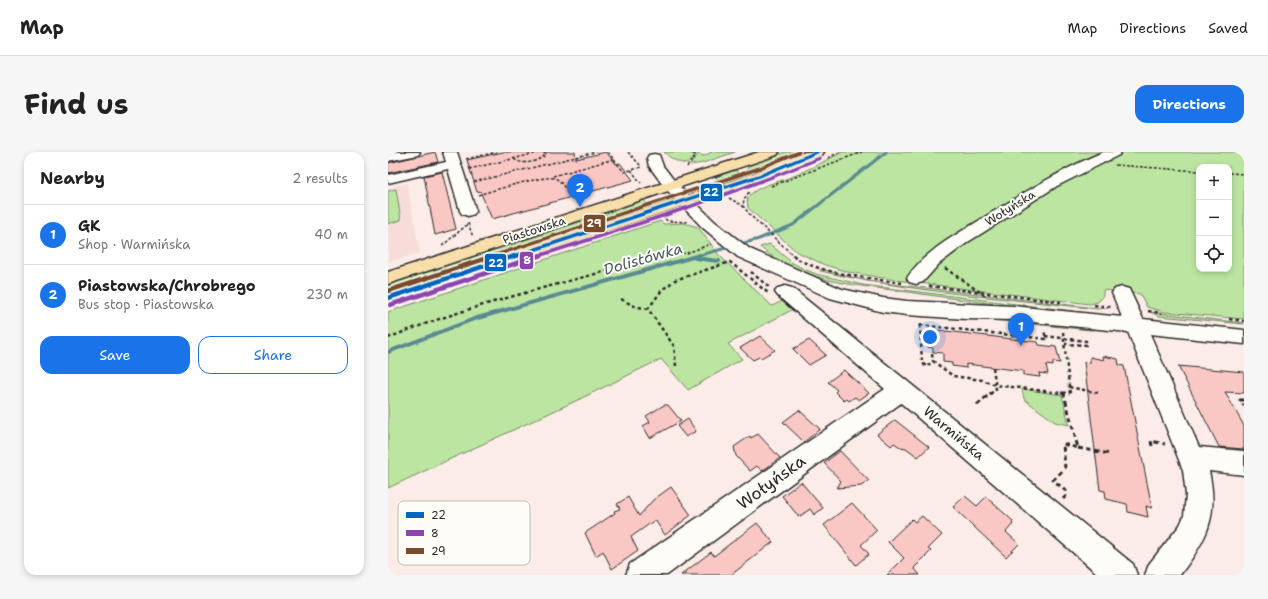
<!DOCTYPE html>
<html lang="en">
<head>
<meta charset="utf-8">
<style>
	:root { --surface:#fff; --page:#f6f6f6; --text:#222; --muted:#767676; --line:#e0e0e0; --accent:#1a73e8 }
	body { margin:0; font-family:"Shantell Sans",sans-serif; background:var(--page); color:var(--text) }
	.controls { position:absolute; right:12px; top:12px; display:grid; overflow:hidden; border-radius:8px; box-shadow:0 2px 6px #0003 }
	.controls button { width:36px; height:36px; display:grid; place-items:center; padding:0; border:0; border-bottom:1px solid var(--line); background:var(--surface); color:var(--text); font:20px sans-serif }
	.you { position:absolute; left:542px; top:185px; width:14px; height:14px; margin:-10px; border:3px solid #fff; border-radius:50%; background:#1a73e8; box-shadow:0 0 0 6px #1a73e833 }
	.badge { display:grid; place-items:center; width:26px; height:26px; border-radius:50%; background:var(--accent); color:#fff; font-size:13px; font-weight:700 }
	.pin { position:absolute; translate:-50% -33px; filter:drop-shadow(0 1px 2px #0008) }
	.pin::after { content:''; position:absolute; top:21px; width:14px; height:12px; background:inherit; clip-path:polygon(0 0,100% 0,50% 100%) }
	.list { margin:0; padding:0; list-style:none }
	h2 { display:flex; justify-content:space-between; align-items:center; height:52px; margin:0; padding:0 16px; font-size:17px }
	h2 small { font-size:13px; font-weight:400; color:var(--muted) }
	.list li { display:grid; grid-template-columns:26px 1fr auto; gap:12px; align-items:center; box-sizing:border-box; height:60px; padding:0 16px; border-top:1px solid var(--line) }
	.list b { display:block; font-size:15px; white-space:nowrap }
	.list p { margin:0; font-size:13px; white-space:nowrap; color:var(--muted) }
	.list em { font-size:13px; font-style:normal; color:var(--muted) }
	.actions { display:flex; gap:8px; padding:12px 16px }
	.actions a { flex:1; padding:9px 0; border:1px solid var(--accent); border-radius:12px; text-align:center; font-size:14px; color:var(--accent) }
	.actions .main { background:var(--accent); color:#fff }
	.icon { flex:none; width:22px; height:22px; fill:none; stroke:currentColor; stroke-width:2; stroke-linecap:round; stroke-linejoin:round }
	.map { position:relative; flex:none; width:856px; height:423px; overflow:hidden; border-radius:12px }
	header { display:flex; align-items:center; gap:24px; box-sizing:border-box; height:56px; padding:0 20px; background:var(--surface); border-bottom:1px solid var(--line) }
	header strong { font-size:19px }
	nav { display:flex; gap:22px; margin-inline-start:auto; font-size:14px }
	.intro { display:flex; align-items:center; justify-content:space-between; box-sizing:border-box; height:96px; padding:0 24px }
	h1 { margin:0; font-size:28px }
	.button { padding:10px 18px; border-radius:12px; background:var(--accent); color:#fff; font-size:14px; font-weight:700 }
	main { display:flex; gap:24px; padding:0 24px }
	aside { flex:1; background:var(--surface); border-radius:12px; box-shadow:0 2px 6px #0003 }
	.map>svg:first-child { display:block }
</style>
</head>
<body>
<header>
<strong>Map</strong>
<nav><a>Map</a><a>Directions</a><a>Saved</a></nav>
</header>
<div class="intro"><h1>Find us</h1><a class="button">Directions</a></div>
<main>
<aside>
<h2>Nearby<small>2 results</small></h2>
<ul class="list">
<li><span class="badge">1</span><div><b>GK</b><p>Shop · Warmińska</p></div><em>40 m</em></li>
<li><span class="badge">2</span><div><b>Piastowska/Chrobrego</b><p>Bus stop · Piastowska</p></div><em>230 m</em></li>
</ul>
<div class="actions"><a class="main">Save</a><a>Share</a></div>
</aside>
<div class="map">
<svg width="856" height="423" viewBox="0 0 856 423">
	<rect width="100%" height="100%" fill="#fcece8"/>
	<filter id="ink" filterUnits="userSpaceOnUse"><feTurbulence type="fractalNoise" baseFrequency=".025" numOctaves="2"/><feDisplacementMap in="SourceGraphic" scale="8" xChannelSelector="R" yChannelSelector="G"/><feConvolveMatrix kernelMatrix="1 2 1 2 8 2 1 2 1" color-interpolation-filters="sRGB"/></filter>
	<g filter="url(#ink)">
		<!-- built -->
		<path fill="#f7ddda" d="M19 31 32 101 0 110V36Z"/>
		<!-- green -->
		<g fill="#bce5a1" stroke="#748866" fill-rule="evenodd">
			<path d="M276 0H299L307 3 299 12C290 11 282 6 276 0Z"/>
			<path d="M324 0H347L315 11 302 13 310 2 316 4Z"/>
			<path d="M397 0H423L370 21H365L359 17 360 14Z"/>
			<path d="M454 0H856V167L777 160 759 155 752 142 715 138V145L710 150 702 152 507 128 460 120 437 113 409 100 360 56 359 46C370 33 388 31 403 25 421 17 438 9 454 0ZM811 15H841V117H811Z"/>
			<path d="M348 18 352 23 360 25 337 32 327 25Z"/>
			<path d="M8 37 13 68 0 72V39Z"/>
			<path d="M254 46 261 54 151 90 118 104 0 141V130Z"/>
			<path d="M272 69 276 72 296 71 310 75 330 102 384 154 403 145 413 153 340 192 354 207 300 238 273 207 194 246 0 336V160Z"/>
			<path d="M382 92 403 110 414 116 428 122 475 133 693 160 701 162 702 164C646 157 590 150 533 142 477 133 417 134 372 95Z"/>
			<path d="M433 117 479 129 504 132 699 155 720 156 709 157C616 146 522 140 432 119Z"/>
			<path d="M762 160 856 171V172L771 164Z"/>
			<path d="M595 167H626L707 176V178H702Z"/>
			<path d="M634 237 674 243 681 273 667 270 636 247Z"/>
		</g>
		<g fill="none" stroke-linecap="round" stroke-linejoin="round">
			<!-- stream-far1 -->
			<path stroke="#5a8a91" stroke-width="3" d="M309 104 371 87 405 73 498 0"/>
			<!-- stream -->
			<g stroke="#5a8a91" stroke-width="4">
				<path d="M307 106 331 109"/>
				<path d="M0 200 86 167 312 103"/>
			</g>
		</g>
		<!-- building -->
		<g fill="#f9c8c5" stroke="#2b2b2b">
			<path d="M47 0 50 10 0 21V11Z"/>
			<path d="M115 0H187L188 7 218 0 228 12 232 11 245 28 104 67 92 39 89 40 79 8Z"/>
			<path d="M54 20 68 77 47 83 36 24Z"/>
			<path d="M540 177 650 190 651 193 668 195 672 211 665 210V214L658 213 660 222 651 221 652 225 635 223V219L578 212V216L564 214V211L555 210V201L545 200V196L540 195Z"/>
			<path d="M372 184 387 198 373 206 371 205 365 208 352 196Z"/>
			<path d="M421 188 438 203 421 213 405 197Z"/>
			<path d="M715 204 730 207 731 213 736 214 764 356 758 354 760 365 740 360 739 352 718 347 717 339 712 338 696 210 702 211V205L716 208Z"/>
			<path d="M790 214 856 220V241L837 240 856 274V297L831 295Z"/>
			<path d="M456 218 461 223 481 241 471 248 467 245 461 249 459 247 456 249 447 240 449 238 440 230Z"/>
			<path d="M276 253H280L293 269 262 286 255 274 262 270 258 264Z"/>
			<path d="M411 258 432 277 416 290 395 270Z"/>
			<path d="M300 267 308 279 298 285 289 274Z"/>
			<path d="M507 268 541 295 530 305 518 296 512 295 506 291 503 294 489 282Z"/>
			<path d="M370 282 392 306 374 319 369 314 362 319 348 304 346 295 362 284 363 286Z"/>
			<path d="M452 299 481 329 473 334 449 336 453 329 436 311Z"/>
			<path d="M413 330 435 356 426 363 422 357 411 365 394 344Z"/>
			<path d="M283 335 303 363 277 383 267 368 243 385 250 399 224 417 215 399 208 404 197 381 227 361 226 359 232 357 229 352 240 345 251 364 265 348Z"/>
			<path d="M577 344 589 354 598 345 625 369 624 371 625 372 618 380 631 392 618 405 565 355Z"/>
			<path d="M464 351 489 378 473 393 481 402 468 413 436 373Z"/>
			<path d="M534 364 554 383 540 397 543 399 526 416 532 423H499L516 406 500 390 524 367 527 370Z"/>
			<path d="M369 371 385 390 343 423H293L323 400 326 404Z"/>
		</g>
		<g fill="none" stroke-linecap="round" stroke-linejoin="round">
			<defs>
				<g id="minor">
					<path d="M5 0H32L30 3 0 9V1Z"/>
					<path d="M55 0H69L88 59 86 62 80 64 74 62 72 59 60 17 0 31V23L58 10Z"/>
					<path d="M715 0H733L731 3 669 34 580 90 551 112 535 130 528 132 521 130 519 126C538 97 572 81 600 63 637 40 675 17 715 0Z"/>
					<path d="M266 2 271 3 275 14 288 31 326 69 362 97 454 137 495 146 519 149 625 154 734 165 724 141 727 137 734 135 741 137 755 167 856 178V192L762 182 811 295 856 299V323L821 319C831 365 819 387 792 423H757L761 412 792 373 796 364 798 343 795 318 740 180 625 168 578 167 519 163 495 160 442 146 350 105 314 75 278 37 261 14 259 6 261 3Z"/>
					<path d="M397 134 404 136 745 412 749 423H711L513 251 279 423H238L242 412 497 237 390 144 387 140 390 136Z"/>
				</g>
				<g id="major">
					<path d="M371 0H391L389 3 0 132V120Z"/>
					<path d="M417 0H436L434 3 379 26 0 152V139L325 35 369 20Z"/>
				</g>
			</defs>
			<!-- minor casing -->
			<use href="#minor" stroke="#2b2b2b" stroke-width="3"/>
			<!-- major casing -->
			<use href="#major" stroke="#2b2b2b" stroke-width="3"/>
			<!-- path-far2 -->
			<g stroke="#2b2b2b" stroke-width="1.5" stroke-dasharray="3 2" stroke-linecap="butt">
				<path d="M220 0 236 20 254 15"/>
				<path d="M240 0 253 14"/>
				<path d="M440 6 452 0"/>
				<path d="M78 7 109 0"/>
				<path d="M126 7C135 14 151 10 158 2L154 0"/>
				<path d="M727 13 811 19"/>
				<path d="M299 15 308 3 301 0"/>
				<path d="M81 17 154 0"/>
				<path d="M243 18 253 31"/>
				<path d="M841 21 856 22"/>
				<path d="M165 24 226 7"/>
				<path d="M86 30 208 0"/>
				<path d="M383 34 474 0"/>
				<path d="M361 40 356 47 355 54 363 64 406 104"/>
				<path d="M90 43C103 39 156 23 166 26 171 27 174 32 177 36"/>
				<path d="M341 46 355 54"/>
				<path d="M277 67 280 69 299 70"/>
				<path d="M80 71 85 85"/>
				<path d="M54 94 80 72"/>
				<path d="M274 104 283 102 299 101 323 92"/>
			</g>
			<!-- path-far1 -->
			<g stroke="#2b2b2b" stroke-width="2.5" stroke-dasharray="3.5 3" stroke-linecap="butt">
				<path d="M405 103C424 121 487 127 514 131"/>
				<path d="M557 116 599 145"/>
				<path d="M363 120 382 136"/>
				<path d="M541 134 673 150"/>
				<path d="M233 147 246 154 260 157"/>
				<path d="M706 153 723 155"/>
				<path d="M760 159 774 161"/>
				<path d="M841 167 856 169"/>
				<path d="M532 173 658 187 656 178"/>
				<path d="M532 173 534 210 538 215 545 209"/>
				<path d="M675 180 682 242"/>
				<path d="M657 184 698 189 699 193 677 192"/>
				<path d="M0 186C89 150 185 129 278 103"/>
				<path d="M544 202 545 209 565 224 594 228 608 233 681 242"/>
				<path d="M288 214 286 194 260 157 274 138 287 128 342 110 380 141"/>
				<path d="M681 235 711 241"/>
				<path d="M602 242 608 237 605 215"/>
			</g>
			<!-- path -->
			<g stroke="#2b2b2b" stroke-width="3" stroke-dasharray="5 3.5" stroke-linecap="butt">
				<path d="M673 241H682"/>
				<path d="M856 248H852L856 254"/>
				<path d="M589 253 603 241"/>
				<path d="M764 294 763 289 777 292"/>
				<path d="M690 296 722 302"/>
				<path d="M675 347 678 344V339L665 328 677 316 675 292 690 296 676 242"/>
			</g>
			<!-- minor -->
			<use href="#minor" fill="#fdfcf7" fill-rule="evenodd"/>
			<!-- major -->
			<use href="#major" fill="#f8deab" fill-rule="evenodd"/>
			<defs>
				<path id="bus-1-far1" d="M127 104 374 23 429 0"/>
				<path id="bus-1" d="M0 146 130 103"/>
				<path id="bus-2-far1" d="M150 104C245 74 340 44 432 6"/>
				<path id="bus-2" d="M2 153 153 103"/>
				<path id="bus-3-far1" d="M105 104 372 16 411 0"/>
				<path id="bus-3" d="M0 139 108 103"/>
			</defs>
			<!-- bus-1-far1 casing -->
			<use href="#bus-1-far1" stroke="#fdfcf7" stroke-width="5.5"/>
			<!-- bus-1 casing -->
			<use href="#bus-1" stroke="#fdfcf7" stroke-width="8"/>
			<!-- bus-2-far1 casing -->
			<use href="#bus-2-far1" stroke="#fdfcf7" stroke-width="5.5"/>
			<!-- bus-2 casing -->
			<use href="#bus-2" stroke="#fdfcf7" stroke-width="8"/>
			<!-- bus-3-far1 casing -->
			<use href="#bus-3-far1" stroke="#fdfcf7" stroke-width="5.5"/>
			<!-- bus-3 casing -->
			<use href="#bus-3" stroke="#fdfcf7" stroke-width="8"/>
			<!-- bus-1-far1 -->
			<use href="#bus-1-far1" stroke="#0065bd" stroke-width="3.5"/>
			<!-- bus-1 -->
			<use href="#bus-1" stroke="#0065bd" stroke-width="4.5"/>
			<!-- bus-2-far1 -->
			<use href="#bus-2-far1" stroke="#8e44ad" stroke-width="3.5"/>
			<!-- bus-2 -->
			<use href="#bus-2" stroke="#8e44ad" stroke-width="4.5"/>
			<!-- bus-3-far1 -->
			<use href="#bus-3-far1" stroke="#7a4b2a" stroke-width="3.5"/>
			<!-- bus-3 -->
			<use href="#bus-3" stroke="#7a4b2a" stroke-width="4.5"/>
		</g>
	</g>
	<g text-anchor="middle" dominant-baseline="central" stroke-width="4" stroke-linejoin="round" paint-order="stroke">
		<!-- far-street labels -->
		<g font-size="12" fill="#2b2b2b" stroke="#fdfcf7">
			<text transform="translate(622 56) rotate(-32)">Wołyńska</text>
			<text transform="translate(146 78) rotate(-18)">Piastowska</text>
		</g>
		<!-- street labels -->
		<g font-size="14" fill="#2b2b2b" stroke="#fdfcf7">
			<text transform="translate(566 281) rotate(40)">Warmińska</text>
		</g>
		<!-- water labels -->
		<g font-size="15" font-style="italic" fill="#435a5e" stroke="#fdfcf7">
			<text transform="translate(255 107) rotate(-16)">Dolistówka</text>
		</g>
		<!-- near-street labels -->
		<g font-size="17" fill="#2b2b2b" stroke="#fdfcf7">
			<text transform="translate(383 330) rotate(-36)">Wołyńska</text>
		</g>
	</g>
	<!-- legend -->
	<rect x="10" y="349" width="132" height="64" rx="6" fill="#fdfcf7" stroke="#bebdba" stroke-width="1"/>
	<rect x="18" y="360" width="18" height="6" fill="#0065bd"/>
	<rect x="18" y="378" width="18" height="6" fill="#8e44ad"/>
	<rect x="18" y="396" width="18" height="6" fill="#7a4b2a"/>
	<g font-size="11" fill="#2b2b2b">
		<text x="43" y="367">22</text>
		<text x="43" y="385">8</text>
		<text x="43" y="403">29</text>
	</g>
	<g stroke="#fdfcf7" stroke-width="1.5">
		<rect x="312" y="31" width="23" height="19" rx="4" fill="#0065bd"/>
		<rect x="195" y="62" width="23" height="19" rx="4" fill="#7a4b2a"/>
		<rect x="131" y="99" width="15" height="19" rx="4" fill="#8e44ad"/>
		<rect x="96" y="101" width="23" height="19" rx="4" fill="#0065bd"/>
	</g>
	<g font-size="11" text-anchor="middle" font-weight="bold" fill="#fff">
		<text x="323" y="44">22</text>
		<text x="206" y="75">29</text>
		<text x="139" y="112">8</text>
		<text x="108" y="115">22</text>
	</g>
</svg>
<div class="controls">
<button>+</button>
<button>−</button>
<button><svg class="icon" aria-label="locate" viewBox="0 0 24 24"><circle cx="12" cy="12" r="6"/><path d="M12 2v4M12 18v4M2 12h4M18 12h4"/></svg></button>
</div>
<div class="you"></div>
<div class="pin badge" style="left:633px;top:194px">1</div>
<div class="pin badge" style="left:192px;top:55px">2</div>
</div>
</main>
</body>
</html>
